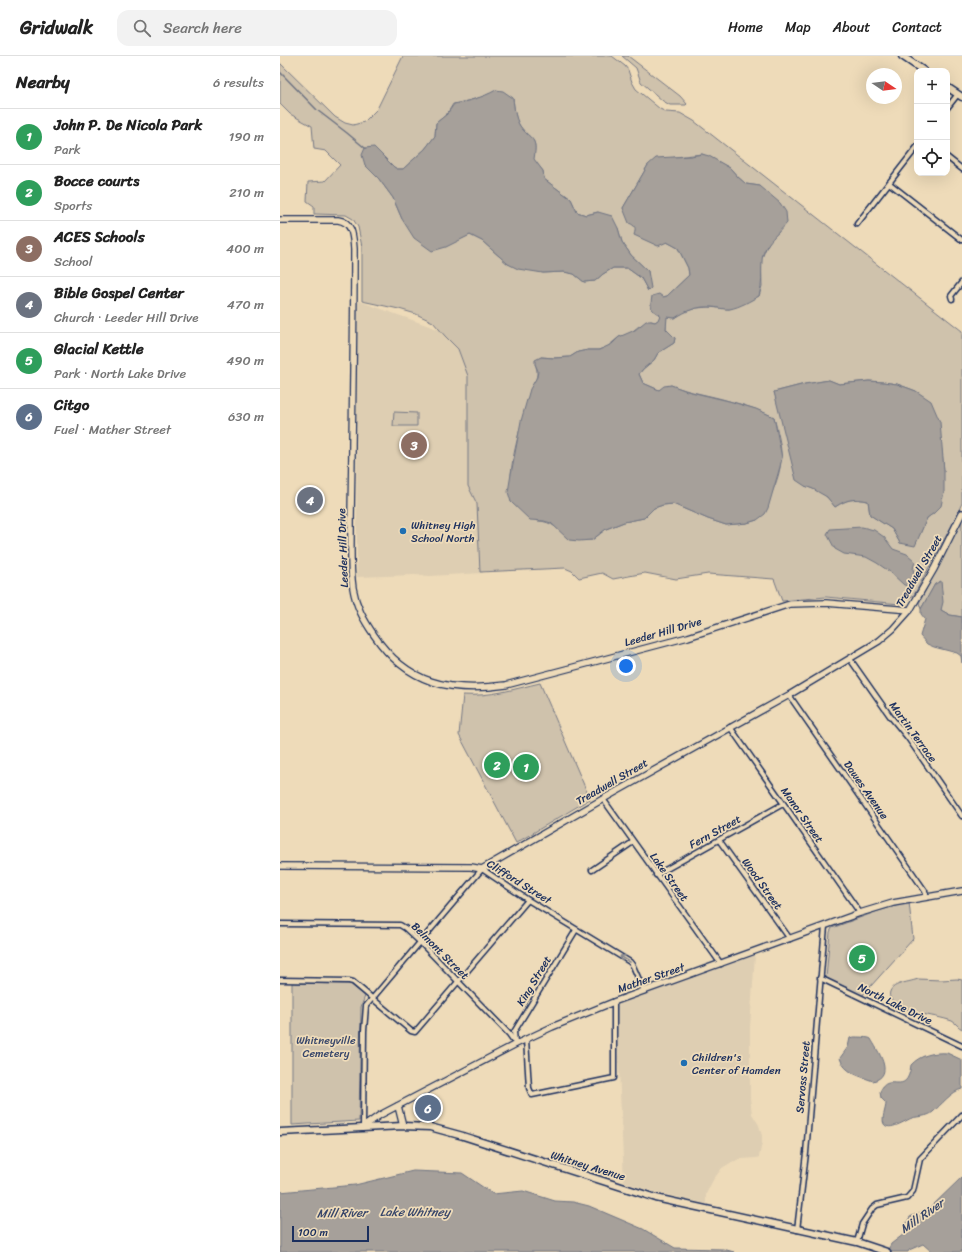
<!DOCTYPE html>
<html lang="en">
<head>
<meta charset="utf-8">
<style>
	:root { --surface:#fff; --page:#f2f2f2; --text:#222; --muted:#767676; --line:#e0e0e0; --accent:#0f766e }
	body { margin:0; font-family:Sriracha,sans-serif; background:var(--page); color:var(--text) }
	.controls { position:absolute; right:12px; top:12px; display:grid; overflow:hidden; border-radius:8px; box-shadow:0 4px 16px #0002 }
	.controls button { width:36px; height:36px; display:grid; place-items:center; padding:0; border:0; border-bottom:1px solid var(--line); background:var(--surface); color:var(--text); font:20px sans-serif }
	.compass { position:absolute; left:586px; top:12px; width:36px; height:36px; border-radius:50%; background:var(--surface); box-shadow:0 4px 16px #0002; rotate:103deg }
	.scale { position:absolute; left:12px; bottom:10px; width:77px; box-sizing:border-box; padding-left:4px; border:2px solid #1b2f5e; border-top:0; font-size:11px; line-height:14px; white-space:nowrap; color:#1b2f5e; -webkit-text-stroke:3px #eedbb9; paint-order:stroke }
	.you { position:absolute; left:346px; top:610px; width:14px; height:14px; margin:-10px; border:3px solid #fff; border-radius:50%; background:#1a73e8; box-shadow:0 0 0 6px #1a73e833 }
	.badge { display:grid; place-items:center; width:26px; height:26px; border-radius:50%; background:var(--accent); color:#fff; font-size:13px; font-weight:700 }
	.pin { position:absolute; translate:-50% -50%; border:2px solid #fff; box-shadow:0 1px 4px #0006 }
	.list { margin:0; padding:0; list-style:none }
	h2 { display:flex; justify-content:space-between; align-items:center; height:52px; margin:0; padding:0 16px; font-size:17px }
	h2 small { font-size:13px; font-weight:400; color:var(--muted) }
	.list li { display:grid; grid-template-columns:26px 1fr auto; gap:12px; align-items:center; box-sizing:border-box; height:56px; padding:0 16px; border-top:1px solid var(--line) }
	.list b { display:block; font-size:15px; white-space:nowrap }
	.list p { margin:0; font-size:13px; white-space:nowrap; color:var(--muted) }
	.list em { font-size:13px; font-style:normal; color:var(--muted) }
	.icon { flex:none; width:22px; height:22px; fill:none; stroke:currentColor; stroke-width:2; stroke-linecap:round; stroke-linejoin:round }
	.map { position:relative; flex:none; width:682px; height:1196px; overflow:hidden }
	header { display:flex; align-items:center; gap:24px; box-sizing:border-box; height:56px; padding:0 20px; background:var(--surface); border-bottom:1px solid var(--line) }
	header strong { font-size:19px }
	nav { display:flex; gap:22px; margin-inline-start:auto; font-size:14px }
	.search { width:280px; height:36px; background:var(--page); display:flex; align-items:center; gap:10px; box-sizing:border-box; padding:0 14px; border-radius:12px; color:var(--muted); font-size:15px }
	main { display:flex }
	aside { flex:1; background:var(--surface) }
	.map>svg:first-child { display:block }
</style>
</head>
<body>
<header>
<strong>Gridwalk</strong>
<div class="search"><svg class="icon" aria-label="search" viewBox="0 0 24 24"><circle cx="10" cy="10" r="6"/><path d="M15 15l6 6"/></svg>Search here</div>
<nav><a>Home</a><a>Map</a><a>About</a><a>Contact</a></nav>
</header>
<main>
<aside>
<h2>Nearby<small>6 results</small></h2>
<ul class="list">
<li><span class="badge" style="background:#2e9e5b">1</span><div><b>John P. De Nicola Park</b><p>Park</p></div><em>190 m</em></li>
<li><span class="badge" style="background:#2e9e5b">2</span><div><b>Bocce courts</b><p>Sports</p></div><em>210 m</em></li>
<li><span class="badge" style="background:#8d6e63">3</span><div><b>ACES Schools</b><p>School</p></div><em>400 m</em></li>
<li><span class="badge" style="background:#6b7280">4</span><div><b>Bible Gospel Center</b><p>Church · Leeder Hill Drive</p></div><em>470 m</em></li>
<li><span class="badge" style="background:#2e9e5b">5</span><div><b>Glacial Kettle</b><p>Park · North Lake Drive</p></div><em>490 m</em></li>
<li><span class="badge" style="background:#5c6f8a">6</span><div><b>Citgo</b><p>Fuel · Mather Street</p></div><em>630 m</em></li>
</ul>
</aside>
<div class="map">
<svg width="682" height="1196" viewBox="0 0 682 1196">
	<rect width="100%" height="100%" fill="#eedbb9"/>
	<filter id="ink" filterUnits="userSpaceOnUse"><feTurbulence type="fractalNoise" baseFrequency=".025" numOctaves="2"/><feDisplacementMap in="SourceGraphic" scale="8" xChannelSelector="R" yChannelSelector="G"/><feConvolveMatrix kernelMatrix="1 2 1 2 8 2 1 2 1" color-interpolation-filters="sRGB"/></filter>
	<g filter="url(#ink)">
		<!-- built -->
		<g fill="#deceb2">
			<path d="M76 244 194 286 203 517 150 520 134 519 77 521Z"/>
			<path d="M475 899 470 971V1042L472 1058 479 1069 482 1080V1087L479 1101 476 1102 462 1103 452 1106 442 1112 433 1124 426 1138V1148L371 1135 344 1126 336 945Z"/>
		</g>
		<!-- green -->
		<g fill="#cfc2ac" stroke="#757885" fill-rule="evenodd">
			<path d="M123 0H332L345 10 348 14 352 26 356 33 380 53 386 56 400 57 414 65 682 275V447L672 469 634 539 620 548 546 541 502 545 494 523 428 518 396 523 365 517 333 523 322 517 299 522 292 515 285 512 200 516 197 448 188 430V320L178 293 165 280 153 266 136 258 119 253 82 245V191L78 171 73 163 66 159 34 158V150L27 145 28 126 45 125 60 109 46 95 34 93 32 70 10 58 0 48V7L55 61 65 67 73 69 84 66 97 53ZM216 35 233 42C234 51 235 63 240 70 250 85 259 80 253 103L263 115 264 123 291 143 297 156 306 159 318 156 338 172 342 186 351 199 368 215V235L361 222 347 212H333L323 218 315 225 304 226 294 218 284 216 263 217 228 208 202 185 190 179 178 184 122 163 113 142 99 123 85 109 94 91 114 111 117 113H123L145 93 155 80 156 67 167 58 173 48C188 45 202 42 216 35ZM422 98 450 112 458 121 466 128 480 130 499 176 491 182 487 190 481 204 482 230 479 240 449 253 429 251 417 252 404 256 395 262 386 261V273L395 282 394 287 378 297 374 304 363 313 359 318 363 327 379 334 391 329C410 337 430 339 449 345 465 349 479 354 494 361 497 374 502 390 501 403 500 425 488 445 477 464L467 467 446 469 428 463 393 448 383 449 374 452 364 462 344 466 326 473 312 484 289 483C280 475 272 465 258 465L231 446C231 437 230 427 231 418 233 393 243 364 249 339 252 327 261 322 255 308L261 301 274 302 290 301 298 296 308 294H318L327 291 339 281 349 278 359 270 371 265 375 266 379 264 380 259 372 254 383 241 387 240 409 219 408 212 398 192 387 186 356 172 343 152 368 109 395 101ZM549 324 559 328 589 325 603 326 617 328 636 335 662 394 664 415 654 457 647 462 639 480 620 487 612 473 590 459 588 445C574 442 567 443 555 451 546 438 540 435 525 430L494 336 525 328Z"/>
			<path d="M342 0H348L400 40 407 48 406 49H390L383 45 361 26 356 12Z"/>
			<path d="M114 356 137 357V370H113Z"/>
			<path d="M682 463V561L670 559 661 554 655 528 641 553 639 547Z"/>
			<path d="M260 627 310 743 236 787 179 679 183 639C210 641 234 633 260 627Z"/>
			<path d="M629 846 633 883 582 940 546 922 550 876 552 872 598 855Z"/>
			<path d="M638 923 661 924 677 923 682 924V973C678 971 676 967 672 965 652 958 625 959 610 942 606 927 628 927 638 923Z"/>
			<path d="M12 927 70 928 85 940 81 951 79 1065 12 1069Z"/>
		</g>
		<!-- water -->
		<g fill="#a6a09a" stroke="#6e7382">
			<path d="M216 34 223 35 233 42C234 51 235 62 240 70 251 85 258 80 254 103L263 115 264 123 291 143 297 156 306 159 318 156 332 160 338 172 342 186 351 199 368 215 371 232 368 235 361 222 347 212H333L323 218 315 225 304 226 294 218 284 216 263 217 238 213 228 208 202 185 190 179 166 191 152 195 134 182 122 163 113 142 99 123 85 109 82 99 85 92 94 91 114 111 117 113H123L145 93 155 80 156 67 167 58 174 48C188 45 202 42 216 34Z"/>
			<path d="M422 98 429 100 450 112 458 121 466 128 480 130 500 147 506 156 507 167C497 179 482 189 482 206 481 220 483 225 479 240 470 245 460 251 450 253 444 254 437 251 431 251 417 250 406 255 395 262L387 261 386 273 395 282 394 287 378 297 374 304 363 313 359 318 363 327 379 334 384 330 391 329 407 335 449 345 476 353 494 361 502 402 500 411 488 452 485 458 477 464 467 467 446 469 428 463 393 448 383 449 374 452 364 462 344 466 326 473 312 484 299 485 289 484 271 467 264 465 250 464 231 446 228 436 231 418 241 365 250 333 257 321 258 315 255 308V304L261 301 274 302 290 301 298 296 308 294H319L332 288 339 281 355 274 366 265H371L375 266 378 264 380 259C370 253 370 252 372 240L379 238 383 241 387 240 409 219 408 212 398 192 387 186 378 190 354 179C356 172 356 170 349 167L343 152 368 109 376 102 411 100Z"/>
			<path d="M549 324 559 328 589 325 603 326 617 328 636 335 651 345 660 366 664 415V436L661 450 654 457 647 462 635 490 620 487 612 473 590 459 588 445C574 442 567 443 555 451L547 441 533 433 525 430 516 424 494 336 525 328Z"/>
			<path d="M582 471 594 474 604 481 613 493 627 498 635 505 633 513 636 524 630 530 624 529 610 516 597 507 586 501 564 498 555 493 547 478 550 473Z"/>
			<path d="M661 525 663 546 661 554 670 559 682 561V607L681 600 677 597 654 591 647 588 640 580 645 563 641 558V553L655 528Z"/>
			<path d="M573 981C577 981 589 981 591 983 597 994 616 1019 593 1025 580 1020 564 1017 560 1002L568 991 570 982Z"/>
			<path d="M667 997 682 1004V1033C672 1035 661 1049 653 1056 647 1061 639 1060 632 1062 626 1064 609 1076 604 1068 601 1063 606 1053 606 1047L601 1042 600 1036C608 1014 627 1043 631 1009 640 999 654 996 667 997Z"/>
			<path d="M133 1115 182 1117 213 1138 243 1135 275 1145 293 1146 309 1150 363 1173 395 1192 443 1193 454 1196H0V1136L75 1129Z"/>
			<path d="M682 1121V1196H652L643 1188 629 1194 628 1196H607L611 1188 628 1175 626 1168 630 1161 650 1152Z"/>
		</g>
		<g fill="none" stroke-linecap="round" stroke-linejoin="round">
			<!-- stream -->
			<path stroke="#6e7382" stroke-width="1.5" d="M0 16 37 54 67 77 85 92"/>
			<defs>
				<g id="street">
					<path d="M667 52 678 38"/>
					<path d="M667 101 682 113"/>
					<path d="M609 127 682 184"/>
					<path d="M577 168 637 91"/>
					<path d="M672 243 671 240 682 226"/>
					<path d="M570 603 610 660 628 682 682 760"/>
					<path d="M509 639 645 835 647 841"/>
					<path d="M450 671 580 857"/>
					<path d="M323 743 441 908"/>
					<path d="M439 784 510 883"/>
					<path d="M312 814 353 786"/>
					<path d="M376 819 503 748"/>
					<path d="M0 868 120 869 125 872 140 886 229 978 236 988"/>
					<path d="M540 922 682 990"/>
					<path d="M0 924 69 925 73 926 131 975 135 976 248 844"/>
					<path d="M246 983 249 1032 252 1039 334 1022V946"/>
					<path d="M235 986 234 976 296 874"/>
					<path d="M83 1071 84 975 86 950 202 813 248 844 350 906 353 910 364 935"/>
					<path d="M517 1174 526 1097 545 870"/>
					<path d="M577 1186 582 1168 592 1153 597 1149 627 1142 633 1135 640 1103 682 1059"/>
				</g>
				<g id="secondary">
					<path d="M0 164H58C73 166 73 181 74 193 74 257 73 322 72 387 72 415 71 443 71 471 71 491 70 512 73 532 76 550 83 563 94 579 127 628 170 637 226 629L408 581 510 548 546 547 630 554"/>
					<path d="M0 810 191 811 202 813 323 743 509 639 599 585 613 573 630 554 654 513 682 457"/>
					<path d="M118 1050 123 1070"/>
					<path d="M83 1071 100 1059 236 988 272 971 336 945 580 857 613 847 682 835"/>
				</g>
				<g id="primary">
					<path d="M622 0 644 15"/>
					<path d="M667 31 682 41"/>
					<path d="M0 1076 123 1070 150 1071 183 1080 376 1142 577 1186 607 1196"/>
				</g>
			</defs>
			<!-- street casing -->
			<use href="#street" stroke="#1b2f5e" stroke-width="7"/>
			<!-- secondary casing -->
			<use href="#secondary" stroke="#1b2f5e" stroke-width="8"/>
			<!-- primary casing -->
			<use href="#primary" stroke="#1b2f5e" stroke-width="9"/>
			<!-- street -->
			<use href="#street" stroke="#eedbb9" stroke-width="4"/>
			<!-- secondary -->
			<use href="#secondary" stroke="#eedbb9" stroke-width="5.5"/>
			<!-- primary -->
			<use href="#primary" stroke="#eedbb9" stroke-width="6"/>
		</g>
		<!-- one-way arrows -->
		<defs><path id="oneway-shaft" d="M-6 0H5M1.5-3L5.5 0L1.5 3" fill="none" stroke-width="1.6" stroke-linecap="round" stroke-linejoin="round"/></defs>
		<use stroke="#84858c" href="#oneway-shaft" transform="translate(345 903) rotate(-149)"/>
	</g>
	<!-- markers -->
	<g fill="#1f6fb2" stroke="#eedbb9" stroke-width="1.5">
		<circle cx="123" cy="475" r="4"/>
		<circle cx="404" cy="1007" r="4"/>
	</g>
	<g text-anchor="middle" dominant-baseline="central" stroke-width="3.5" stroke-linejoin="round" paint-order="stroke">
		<!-- poi labels -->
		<g font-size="11" fill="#1b2f5e" stroke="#eedbb9" text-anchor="start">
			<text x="131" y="469">Whitney High<tspan x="131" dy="13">School North</tspan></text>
			<text x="412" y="1001">Children's<tspan x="412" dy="13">Center of Hamden</tspan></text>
		</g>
		<!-- street labels -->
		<g font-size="11" fill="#1b2f5e" stroke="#eedbb9">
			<text transform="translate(63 492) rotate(-92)">Leeder Hill Drive</text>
			<text transform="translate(639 515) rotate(-60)">Treadwell Street</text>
			<text transform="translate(383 576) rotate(-16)">Leeder Hill Drive</text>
			<text transform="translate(633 676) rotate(54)">Martin Terrace</text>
			<text transform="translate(332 726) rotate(-30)">Treadwell Street</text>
			<text transform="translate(586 734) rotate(55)">Dawes Avenue</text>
			<text transform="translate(522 759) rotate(55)">Manor Street</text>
			<text transform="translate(435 776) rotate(-29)">Fern Street</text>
			<text transform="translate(389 821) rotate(54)">Lake Street</text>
			<text transform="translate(239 826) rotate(32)">Clifford Street</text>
			<text transform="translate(482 828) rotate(54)">Wood Street</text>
			<text transform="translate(160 895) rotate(45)">Belmont Street</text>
			<text transform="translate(371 922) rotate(-19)">Mather Street</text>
			<text transform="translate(254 925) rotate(-59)">King Street</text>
			<text transform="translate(615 948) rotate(26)">North Lake Drive</text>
			<text transform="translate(523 1021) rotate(-85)">Servoss Street</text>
			<text transform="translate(308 1110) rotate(17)">Whitney Avenue</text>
		</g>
		<!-- park labels -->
		<g font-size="11" fill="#36456a" stroke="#eedbb9">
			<text x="46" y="984">Whitneyville<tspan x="46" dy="13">Cemetery</tspan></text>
		</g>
		<!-- water labels -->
		<g font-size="12" font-style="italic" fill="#37466a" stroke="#eedbb9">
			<text x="135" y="1156">Lake Whitney</text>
			<text transform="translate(62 1157) rotate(-1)">Mill River</text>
			<text transform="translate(642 1160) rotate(-35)">Mill River</text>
		</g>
	</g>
</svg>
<div class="controls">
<button>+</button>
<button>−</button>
<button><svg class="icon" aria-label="locate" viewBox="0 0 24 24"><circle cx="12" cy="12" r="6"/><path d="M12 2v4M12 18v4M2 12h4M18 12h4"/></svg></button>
</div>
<svg class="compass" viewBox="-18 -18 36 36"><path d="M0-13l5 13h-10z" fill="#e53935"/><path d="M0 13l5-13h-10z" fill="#767676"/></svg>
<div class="scale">100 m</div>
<div class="you"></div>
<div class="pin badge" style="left:246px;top:711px;background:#2e9e5b">1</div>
<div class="pin badge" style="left:217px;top:709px;background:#2e9e5b">2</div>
<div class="pin badge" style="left:134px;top:389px;background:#8d6e63">3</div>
<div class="pin badge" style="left:30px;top:444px;background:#6b7280">4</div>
<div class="pin badge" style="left:582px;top:902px;background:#2e9e5b">5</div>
<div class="pin badge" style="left:148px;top:1052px;background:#5c6f8a">6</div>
</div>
</main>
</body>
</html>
